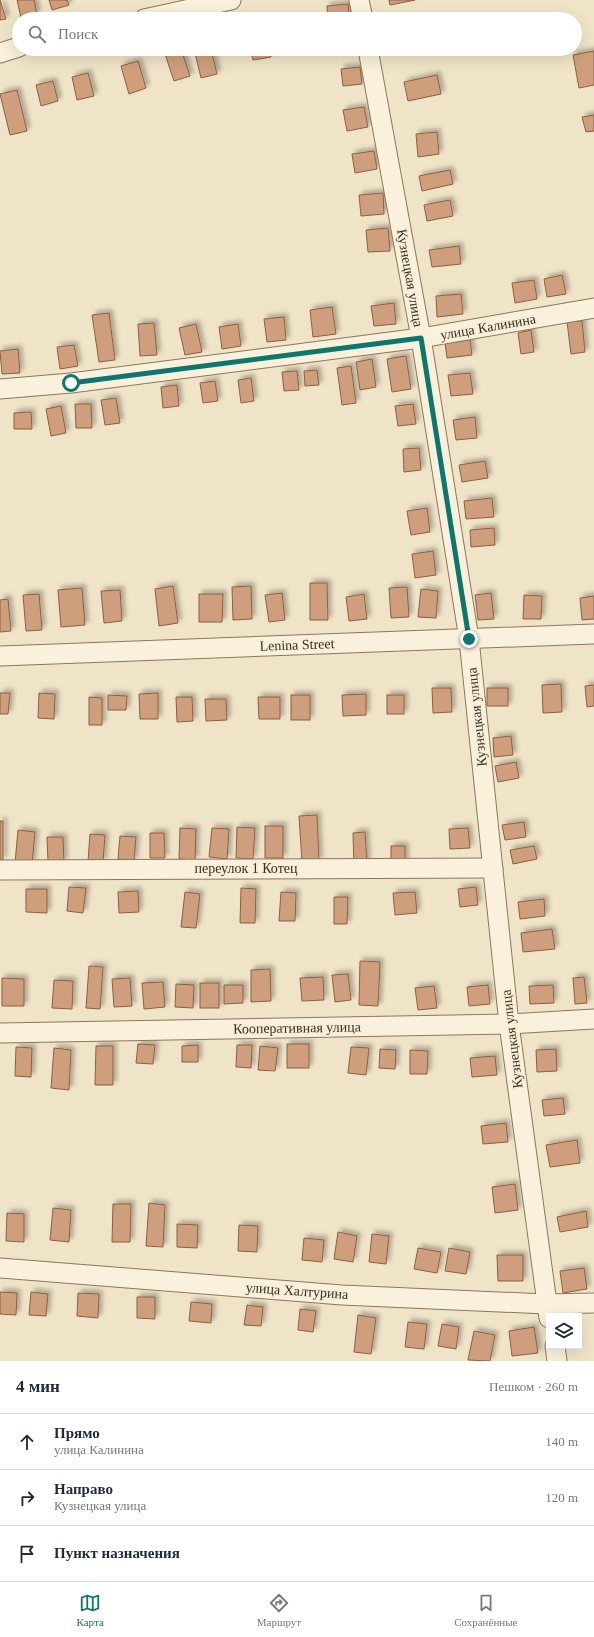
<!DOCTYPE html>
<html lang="ru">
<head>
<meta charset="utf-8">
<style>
	:root { --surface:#fff; --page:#f6f6f7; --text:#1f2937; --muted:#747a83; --line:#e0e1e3; --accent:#0f766e }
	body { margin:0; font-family:Georgia,serif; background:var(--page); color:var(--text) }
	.controls { position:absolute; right:12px; bottom:12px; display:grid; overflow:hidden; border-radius:0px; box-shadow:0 4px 16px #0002 }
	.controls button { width:36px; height:36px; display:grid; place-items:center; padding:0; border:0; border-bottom:1px solid var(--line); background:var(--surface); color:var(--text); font:20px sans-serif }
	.stop { position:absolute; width:12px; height:12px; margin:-9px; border:3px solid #0f766e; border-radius:50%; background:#fff }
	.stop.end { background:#0f766e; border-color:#fff; box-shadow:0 1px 4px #0008 }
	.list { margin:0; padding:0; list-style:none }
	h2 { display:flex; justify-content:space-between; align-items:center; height:52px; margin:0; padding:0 16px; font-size:17px }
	h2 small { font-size:13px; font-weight:400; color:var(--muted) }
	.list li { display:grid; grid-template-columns:26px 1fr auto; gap:12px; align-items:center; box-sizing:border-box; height:56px; padding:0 16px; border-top:1px solid var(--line) }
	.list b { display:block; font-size:15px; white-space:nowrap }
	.list p { margin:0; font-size:13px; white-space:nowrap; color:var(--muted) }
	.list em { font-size:13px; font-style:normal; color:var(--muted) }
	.icon { flex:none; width:22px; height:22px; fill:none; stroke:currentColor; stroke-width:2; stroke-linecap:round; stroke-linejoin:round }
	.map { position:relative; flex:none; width:594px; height:1361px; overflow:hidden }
	.search { position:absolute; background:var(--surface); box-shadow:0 4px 16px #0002; left:12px; right:12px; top:12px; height:44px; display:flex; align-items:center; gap:10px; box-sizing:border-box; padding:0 14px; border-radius:22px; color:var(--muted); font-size:15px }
	.sheet { height:220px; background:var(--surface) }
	nav { display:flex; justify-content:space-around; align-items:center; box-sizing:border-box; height:56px; border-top:1px solid var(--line); background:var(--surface); font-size:11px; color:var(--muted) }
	nav a { display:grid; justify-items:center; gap:2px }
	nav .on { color:var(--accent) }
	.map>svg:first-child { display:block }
</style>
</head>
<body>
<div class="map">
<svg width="594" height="1361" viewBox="0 0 594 1361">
	<defs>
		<filter id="shadow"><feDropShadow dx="3.5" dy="-3.5" stdDeviation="2" flood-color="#0004"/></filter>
	</defs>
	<rect width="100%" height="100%" fill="#f0e4c8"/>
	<!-- building -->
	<g fill="#cf9f7d" stroke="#8d5f41" filter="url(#shadow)">
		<path d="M0 0 6 19 0 20Z"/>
		<path d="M17 0H34L37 14 21 18Z"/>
		<path d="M49 0H67L69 5 52 10Z"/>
		<path d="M389 0H415L390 5Z"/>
		<path d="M348 4 350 19H328L327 6Z"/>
		<path d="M181 49 190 76 174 81 165 54Z"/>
		<path d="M194 49H211L217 74 201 78Z"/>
		<path d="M250 49H269L271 57 253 60Z"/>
		<path d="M594 51V85L579 88 573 55Z"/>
		<path d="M138 61 146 88 129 94 121 66Z"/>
		<path d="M360 67 362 84 343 86 341 69Z"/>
		<path d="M88 73 94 96 77 100 72 77Z"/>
		<path d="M437 75 441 94 408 101 404 82Z"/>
		<path d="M53 81 58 101 41 106 36 85Z"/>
		<path d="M17 90 27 131 10 135 0 94Z"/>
		<path d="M364 107 368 127 347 131 343 110Z"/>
		<path d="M594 115V131L586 132 582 117Z"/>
		<path d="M437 132 439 154 418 157 416 134Z"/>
		<path d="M374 151 377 169 355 173 352 154Z"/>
		<path d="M450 170 453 184 422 191 419 176Z"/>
		<path d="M383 193 384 214 361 216 359 195Z"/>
		<path d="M450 200 453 216 427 221 424 205Z"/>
		<path d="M388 228 390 251 368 252 366 230Z"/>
		<path d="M459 246 461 264 432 267 429 250Z"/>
		<path d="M562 275 566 294 547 297 544 279Z"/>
		<path d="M534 280 537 299 515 303 512 283Z"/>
		<path d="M461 294 463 314 437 317 436 296Z"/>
		<path d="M394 303 396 324 374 326 371 306Z"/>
		<path d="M332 307 336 334 313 337 310 310Z"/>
		<path d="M109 313 115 360 99 362 92 315Z"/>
		<path d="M284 317 286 340 267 342 264 319Z"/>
		<path d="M582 321 585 352 571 354 567 322Z"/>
		<path d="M154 323 157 355 140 356 138 324Z"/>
		<path d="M196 324 202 352 185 355 179 328Z"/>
		<path d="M238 324 241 346 222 349 219 327Z"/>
		<path d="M531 330 534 352 521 354 518 333Z"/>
		<path d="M470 340 472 355 447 358 445 343Z"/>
		<path d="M74 345 78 366 60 369 57 347Z"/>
		<path d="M18 349 20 373 2 374 0 351Z"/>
		<path d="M406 356 411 389 392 392 387 359Z"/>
		<path d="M372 359 376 387 360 390 356 362Z"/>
		<path d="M351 366 356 403 342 405 337 368Z"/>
		<path d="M317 370 319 385 305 386 304 371Z"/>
		<path d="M297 371 299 390 284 391 282 372Z"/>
		<path d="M470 373 473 394 451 396 448 375Z"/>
		<path d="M251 378 254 401 241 403 238 380Z"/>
		<path d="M215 381 218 401 203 403 200 383Z"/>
		<path d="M177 385 179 406 163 408 161 387Z"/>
		<path d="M116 398 120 423 105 425 101 400Z"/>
		<path d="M75 404H91L92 428H76Z"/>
		<path d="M413 404 416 424 398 426 395 406Z"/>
		<path d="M61 406 66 433 51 436 46 409Z"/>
		<path d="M31 412 32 429H14V413Z"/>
		<path d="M475 417 477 438 456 440 453 420Z"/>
		<path d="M419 448 421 470 404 472 403 449Z"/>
		<path d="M485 461 488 478 462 482 459 465Z"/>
		<path d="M492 498 494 517 466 519 464 501Z"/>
		<path d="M427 508 430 532 411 535 407 511Z"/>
		<path d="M494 528 495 545 471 547 470 530Z"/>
		<path d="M433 551 436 575 415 578 412 554Z"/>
		<path d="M310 583H327L328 620H310Z"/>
		<path d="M173 586 178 623 159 626 155 589Z"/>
		<path d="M251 586 252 619 233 620 232 587Z"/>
		<path d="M407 587 409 617 391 618 389 588Z"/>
		<path d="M82 588 85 625 61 627 58 590Z"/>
		<path d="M421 589 438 591 436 618 418 617Z"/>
		<path d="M120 590 122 621 104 623 101 591Z"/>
		<path d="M282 593 285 620 269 622 265 595Z"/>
		<path d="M491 593 494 619 478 620 475 595Z"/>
		<path d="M39 594 42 630 26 631 23 595Z"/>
		<path d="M199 594H223L222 622H199Z"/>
		<path d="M364 594 367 619 349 621 346 597Z"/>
		<path d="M524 595 542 596 541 619H523Z"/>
		<path d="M594 596V619L582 620 580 598Z"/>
		<path d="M8 599 11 631 0 632V600Z"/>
		<path d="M561 684 562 712 543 713 542 685Z"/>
		<path d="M594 685V706L587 707 585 686Z"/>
		<path d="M432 688H451L452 712 433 713Z"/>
		<rect x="487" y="688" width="21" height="18"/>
		<path d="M0 693H10L8 714H0Z"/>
		<path d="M39 693 55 694 54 719 38 718Z"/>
		<path d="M158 693V719H140L139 694Z"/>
		<path d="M366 694V715L343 716 342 695Z"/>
		<path d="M108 695 127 696 126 710H108Z"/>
		<rect x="291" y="695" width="19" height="25"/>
		<rect x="387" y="695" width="17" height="19"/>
		<path d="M89 697 102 698V725H89Z"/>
		<path d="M176 697H192L193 721 177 722Z"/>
		<path d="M258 697H280V719H259Z"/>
		<path d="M205 699H226L227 720 206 721Z"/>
		<path d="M511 736 513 755 494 757 493 738Z"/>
		<path d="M516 762 519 778 498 782 495 766Z"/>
		<path d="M317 815 319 861 302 862 299 816Z"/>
		<rect x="0" y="821" width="3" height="39"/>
		<path d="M524 822 526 837 505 840 502 825Z"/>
		<rect x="265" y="826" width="18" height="32"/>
		<path d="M237 827 255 828 253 859 236 858Z"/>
		<path d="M180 828 196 829 195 860 179 859Z"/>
		<path d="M212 828 229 829 227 859 209 857Z"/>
		<path d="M468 828 470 848 450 849 449 829Z"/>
		<path d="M18 830 35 832 32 864 15 863Z"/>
		<path d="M365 832 367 864 354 865 353 833Z"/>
		<path d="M150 833H164L165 858H150Z"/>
		<path d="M90 834 105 835 103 862 88 861Z"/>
		<path d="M120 836 136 837 134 861 118 859Z"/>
		<path d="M47 837H63L64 862 48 863Z"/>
		<path d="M391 846H405V864L391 863Z"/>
		<path d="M534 846 537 859 513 864 510 850Z"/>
		<path d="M69 887 86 888 83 913 67 911Z"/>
		<path d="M476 887 478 905 460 907 458 889Z"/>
		<path d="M241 888 256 889 255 923H240Z"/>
		<path d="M26 889H47V913L26 912Z"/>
		<path d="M138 891 139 912 119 913 118 892Z"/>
		<path d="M185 892 200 894 196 928 181 927Z"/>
		<path d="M281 892 296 893 295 921H279Z"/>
		<path d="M415 892 417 913 395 915 393 893Z"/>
		<path d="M334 897H348L347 924H334Z"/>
		<path d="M544 899 545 916 520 919 518 902Z"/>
		<path d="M552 929 555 949 523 952 521 933Z"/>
		<path d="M360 961 380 962 378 1006 359 1005Z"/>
		<path d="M89 966 103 967 100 1009 86 1008Z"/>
		<path d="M270 969 271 1001 251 1002V970Z"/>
		<path d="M348 974 351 1000 335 1002 332 975Z"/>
		<path d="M323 977 324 1000 302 1001 300 978Z"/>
		<path d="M584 977 587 1003 575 1004 573 978Z"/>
		<path d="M2 978 24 979V1006H2Z"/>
		<path d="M130 978 132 1006 114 1007 112 979Z"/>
		<path d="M54 980 73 981 72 1009 52 1008Z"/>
		<path d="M163 982 165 1007 144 1009 142 983Z"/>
		<rect x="200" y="983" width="19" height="25"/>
		<path d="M176 984 194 985 193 1008 175 1007Z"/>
		<path d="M224 985H243V1003L224 1004Z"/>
		<path d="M488 985 490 1004 469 1006 467 987Z"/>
		<path d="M553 985 554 1003 530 1004 529 986Z"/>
		<path d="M434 986 437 1008 418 1010 415 988Z"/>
		<path d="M138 1044 155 1045 153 1064 136 1063Z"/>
		<rect x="287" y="1044" width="22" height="24"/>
		<path d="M198 1045V1062H182V1046Z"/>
		<path d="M237 1045H252L251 1068 236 1067Z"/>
		<path d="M96 1046H113V1085H95Z"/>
		<path d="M260 1046 278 1048 275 1071 258 1070Z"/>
		<path d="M16 1047 32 1048 31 1077 15 1076Z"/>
		<path d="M351 1047 369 1048 366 1075 348 1073Z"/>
		<path d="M54 1048 71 1050 69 1090 51 1088Z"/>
		<path d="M380 1049 396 1050 395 1069 379 1068Z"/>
		<path d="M556 1049 557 1071 537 1072 536 1050Z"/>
		<path d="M410 1050 428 1051 427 1074H410Z"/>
		<path d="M495 1056 497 1075 472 1077 470 1058Z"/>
		<path d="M563 1098 565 1114 544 1116 542 1100Z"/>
		<path d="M506 1123 508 1142 483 1144 481 1126Z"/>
		<path d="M577 1140 580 1163 550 1167 546 1145Z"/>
		<path d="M515 1184 518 1210 495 1213 492 1187Z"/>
		<path d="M149 1203 165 1205 163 1247 146 1246Z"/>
		<path d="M113 1204H131L130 1242H112Z"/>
		<path d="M53 1208 71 1210 69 1242 50 1240Z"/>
		<path d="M586 1211 588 1227 560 1232 557 1217Z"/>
		<path d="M7 1213 24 1214V1242L6 1241Z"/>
		<path d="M177 1224 198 1225 197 1248 177 1247Z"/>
		<path d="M239 1225 258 1226 257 1252 238 1251Z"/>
		<path d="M338 1232 357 1236 353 1262 334 1259Z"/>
		<path d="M372 1234 389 1236 386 1264 369 1262Z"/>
		<path d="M304 1238 324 1240 322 1262 302 1260Z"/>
		<path d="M418 1248 441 1252 437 1273 414 1269Z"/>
		<path d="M449 1248 470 1252 466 1274 445 1271Z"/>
		<path d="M497 1255H523V1281H498Z"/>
		<path d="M584 1268 587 1289 563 1293 560 1271Z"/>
		<path d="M0 1292 17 1293 16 1315 0 1314Z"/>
		<path d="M31 1292 48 1294 46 1316 29 1315Z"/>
		<path d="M78 1293 99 1294 98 1318 77 1316Z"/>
		<path d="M137 1297H155V1319L137 1318Z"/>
		<path d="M191 1302 212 1304 211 1323 189 1321Z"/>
		<path d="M247 1305 263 1307 261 1326 244 1325Z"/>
		<path d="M300 1309 316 1311 313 1332 298 1330Z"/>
		<path d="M358 1315 376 1318 371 1354 354 1352Z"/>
		<path d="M408 1322 427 1324 424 1349 405 1347Z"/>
		<path d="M442 1324 459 1327 456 1349 438 1346Z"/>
		<path d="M534 1327 538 1353 512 1356 509 1331Z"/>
		<path d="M474 1331 495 1335 490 1361 468 1360Z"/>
	</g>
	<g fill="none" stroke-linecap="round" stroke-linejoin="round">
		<defs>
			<g id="minor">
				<path d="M359 0 363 19"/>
				<path d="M144 19 231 0"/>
				<path d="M368 49 421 338 469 639 509 1024 549 1318"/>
				<path d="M0 53 19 47"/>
				<path d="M0 389 71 383 421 338 594 308"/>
				<path d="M0 656 594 634"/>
				<path d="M0 870 493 868"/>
				<path d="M0 1033 509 1024 594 1019"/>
				<path d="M0 1268 342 1295 546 1304 594 1303"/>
				<path d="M555 1346 557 1361"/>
			</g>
		</defs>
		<!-- minor casing -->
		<use href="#minor" stroke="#8d765c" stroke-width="21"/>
		<!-- minor -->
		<use href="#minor" stroke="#faf1dc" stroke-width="19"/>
	</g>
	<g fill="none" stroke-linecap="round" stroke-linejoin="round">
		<!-- route -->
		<path stroke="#0f766e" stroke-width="5" d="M71 383 421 338 469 639"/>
	</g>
	<g text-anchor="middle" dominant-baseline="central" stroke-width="3.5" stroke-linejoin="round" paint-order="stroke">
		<!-- street labels -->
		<g font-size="14" fill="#3d2e20" stroke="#f7eed8">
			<text transform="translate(410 278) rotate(80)">Кузнецкая улица</text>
			<text transform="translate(488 327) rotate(-10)">улица Калинина</text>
			<text transform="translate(297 645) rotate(-2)">Lenina Street</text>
			<text transform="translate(477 717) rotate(-96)">Кузнецкая улица</text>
			<text x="246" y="868">переулок 1 Котец</text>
			<text transform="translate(297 1028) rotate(-1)">Кооперативная улица</text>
			<text transform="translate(512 1039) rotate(-97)">Кузнецкая улица</text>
			<text transform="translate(297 1291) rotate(4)">улица Халтурина</text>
		</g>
	</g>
</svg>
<div class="controls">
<button><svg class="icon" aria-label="layers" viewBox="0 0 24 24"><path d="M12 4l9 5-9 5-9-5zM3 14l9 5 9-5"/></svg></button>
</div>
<div class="stop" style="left:71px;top:383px"></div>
<div class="stop end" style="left:469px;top:639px"></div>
<div class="search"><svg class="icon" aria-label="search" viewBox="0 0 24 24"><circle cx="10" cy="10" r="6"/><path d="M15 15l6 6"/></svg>Поиск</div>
</div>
<section class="sheet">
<h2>4 мин<small>Пешком · 260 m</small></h2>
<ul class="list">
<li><svg class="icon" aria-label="ahead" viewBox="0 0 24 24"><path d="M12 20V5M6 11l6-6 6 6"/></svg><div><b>Прямо</b><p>улица Калинина</p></div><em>140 m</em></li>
<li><svg class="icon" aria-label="right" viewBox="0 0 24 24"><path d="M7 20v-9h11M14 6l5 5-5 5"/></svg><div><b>Направо</b><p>Кузнецкая улица</p></div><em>120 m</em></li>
<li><svg class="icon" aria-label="arrive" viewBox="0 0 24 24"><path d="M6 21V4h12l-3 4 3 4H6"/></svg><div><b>Пункт назначения</b></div></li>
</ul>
</section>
<nav>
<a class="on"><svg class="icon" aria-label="map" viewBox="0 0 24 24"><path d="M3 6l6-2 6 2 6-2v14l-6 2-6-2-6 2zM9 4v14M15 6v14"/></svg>Карта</a>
<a><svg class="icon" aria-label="directions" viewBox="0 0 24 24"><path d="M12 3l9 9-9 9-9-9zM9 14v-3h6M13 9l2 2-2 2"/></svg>Маршрут</a>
<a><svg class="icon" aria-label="saved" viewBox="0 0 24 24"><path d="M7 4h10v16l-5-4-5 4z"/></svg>Сохранённые</a>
</nav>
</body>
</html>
